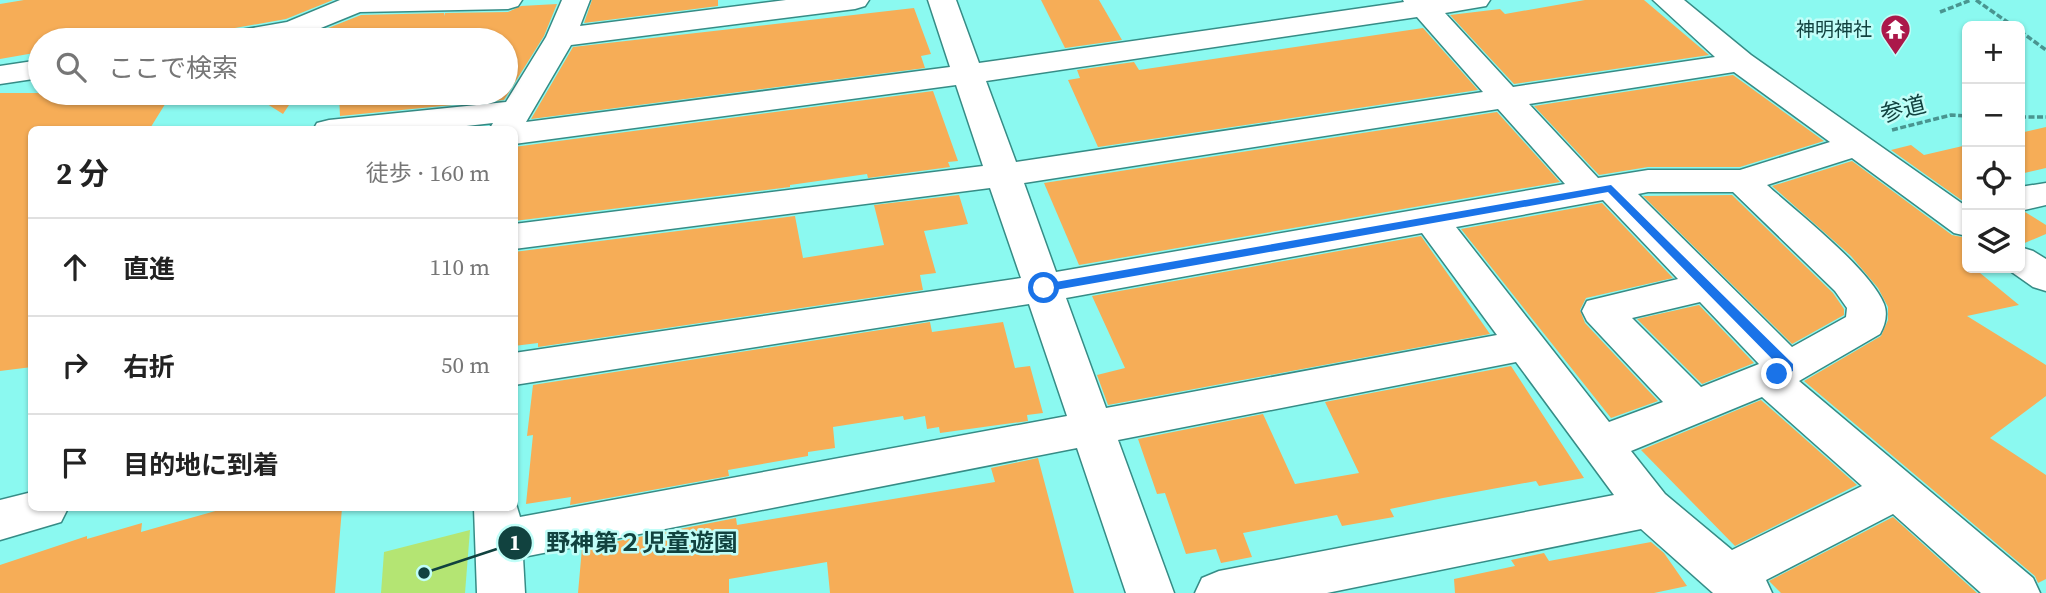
<!DOCTYPE html>
<html lang="ja">
<head>
<meta charset="utf-8">
<style>
	:root { --surface:#fff; --page:#f2f2f2; --text:#222; --muted:#767676; --line:#e0e0e0 }
	body { margin:0; font-family:"Source Serif 4","Noto Sans JP",serif; background:var(--page); color:var(--text) }
	.controls { position:absolute; right:21px; top:21px; display:grid; overflow:hidden; border-radius:10px; box-shadow:0 2px 5px #0004 }
	.controls button { width:63px; height:63px; display:grid; place-items:center; padding:0; border:0; border-bottom:2px solid var(--line); background:var(--surface); color:var(--text); font:35px sans-serif }
	.stop { position:absolute; width:21px; height:21px; margin:-16px; border:5px solid #1a73e8; border-radius:50%; background:#fff }
	.stop.end { background:#1a73e8; border-color:#fff; box-shadow:0 2px 7px #0008 }
	.list { margin:0; padding:0; list-style:none }
	h2 { display:flex; justify-content:space-between; align-items:center; height:91px; margin:0; padding:0 28px; font-size:30px }
	h2 small { font-size:23px; font-weight:400; color:var(--muted) }
	.list li { display:grid; grid-template-columns:46px 1fr auto; gap:21px; align-items:center; box-sizing:border-box; height:98px; padding:0 28px; border-top:2px solid var(--line) }
	.list b { display:block; font-size:26px; white-space:nowrap }
	.list em { font-size:23px; font-style:normal; color:var(--muted) }
	.icon { flex:none; width:38px; height:38px; fill:none; stroke:currentColor; stroke-width:2; stroke-linecap:round; stroke-linejoin:round }
	.map { position:relative; flex:none; width:2046px; height:593px; overflow:hidden }
	.search { position:absolute; background:var(--surface); box-shadow:0 2px 5px #0004; left:28px; top:28px; width:490px; height:77px; display:flex; align-items:center; gap:18px; box-sizing:border-box; padding:0 24px; border-radius:38px; color:var(--muted); font-size:26px }
	.panel { position:absolute; background:var(--surface); box-shadow:0 2px 5px #0004; left:28px; top:126px; width:490px; height:385px; border-radius:10px }
	.map>svg:first-child { display:block }
</style>
</head>
<body>
<div class="map">
<svg width="2046" height="593" viewBox="0 0 2046 593">
	<rect width="100%" height="100%" fill="#8bf9f0"/>
	<!-- green -->
	<path fill="#b4e573" d="M470 530 465 593H381L384 552Z"/>
	<!-- building -->
	<g fill="#f6ad57">
		<path d="M24 0H333L286 19 218 31 211 40H205V28L121 40H40V52L0 59V4Z"/>
		<path d="M592 0H718V6L584 23Z"/>
		<path d="M1041 0H1099L1122 40 1065 48Z"/>
		<path d="M1585 0H1644L1709 55 1514 84 1450 15 1500 9 1505 14Z"/>
		<path d="M557 4 544 36 504 100 340 116 339 95 506 93V40H431L437 29 337 33 332 40H298L361 15 444 13V16L445 13 508 12 521 6Z"/>
		<path d="M914 8 931 54 921 56 925 68 531 119 573 47Z"/>
		<path d="M1423 28 1478 90 1098 147 1068 80 1080 78 1077 70 1134 62 1139 70Z"/>
		<path d="M1733 75 1824 141 1740 167H1648L1599 175 1534 106Z"/>
		<path d="M933 91 958 161 948 162 950 167 868 178 867 174 790 185V187L514 221V147Z"/>
		<path d="M0 93H172L149 130H32V367L0 371Z"/>
		<path d="M269 93H297L283 114 264 102Z"/>
		<path d="M1497 112 1560 182 1079 265 1044 183Z"/>
		<path d="M2046 127V168L2020 174V133Z"/>
		<path d="M1911 145 1924 155 1967 145V204L1891 150Z"/>
		<path d="M1852 161 1952 235 1967 238V268H1974L2019 305 1967 316 2046 365V396L1990 438 2046 475V579L2038 583 2035 576 1804 381 1881 336 1888 320V307L1878 288 1851 256 1772 186Z"/>
		<path d="M959 195 968 224 924 231 936 273 920 275 923 290 538 347V343L514 346V252L795 216 803 258 884 245 874 205Z"/>
		<path d="M1732 195 1833 293 1844 309V315L1792 344 1643 196Z"/>
		<path d="M1602 203 1673 278 1586 298 1580 310 1585 323 1658 401 1611 418 1461 229Z"/>
		<path d="M2025 212 2046 225V234L2020 245V213Z"/>
		<path d="M1421 236 1490 334 1108 405 1097 375 1125 368 1092 296Z"/>
		<path d="M1699 305 1754 363 1702 384 1637 319Z"/>
		<path d="M930 322 932 332 1003 322 1015 368 1030 366 1043 413 1027 415 1028 421 940 433 939 427 927 429 925 416 904 420 903 416 833 427 835 448 808 452V456L728 470 729 476 570 505 571 497 526 504 533 435 527 436 533 385Z"/>
		<path d="M1511 366 1584 478 1539 486 1536 481 1443 498 1390 509 1394 517 1342 526 1337 515 1243 533 1252 557 1221 563 1216 549 1186 554 1165 493 1157 494 1138 439 1263 414 1295 484 1359 473 1325 402Z"/>
		<path d="M1761 400 1857 485 1735 546 1641 450Z"/>
		<path d="M1038 458 1074 593H830L827 562 729 579V593H578L582 548 736 518 737 525 995 482 991 468Z"/>
		<path d="M226 508H342L335 593H0V565L87 536V539L142 523 141 532Z"/>
		<path d="M1893 517 1977 593H1781L1769 581Z"/>
		<path d="M1651 542 1664 553 1687 586 1654 593H1455L1454 579 1515 566 1511 560 1544 553 1549 561Z"/>
	</g>
	<g fill="none" stroke-linecap="round" stroke-linejoin="round">
		<defs>
			<g id="minor">
				<path d="M340 0H522L518 6 508 9 360 12 294 39 214 40 218 34 287 22Z"/>
				<path d="M562 0H590L580 26 786 0H869L865 6 855 9 571 45 526 122 950 67 928 0H956L979 63 1404 2 1403 0H1490L1486 6 1445 13 1513 87 1715 57 1653 0H1684L1751 55 1967 207V236L1954 233 1852 158 1767 185C1797 212 1870 269 1884 304 1888 314 1885 325 1880 334L1799 381 2033 578 2040 593H1981L1893 514 1766 580 1772 593H1713L1641 529 1327 593H1195L1202 578 1219 571 1614 495 1516 362 1118 440 1174 593H1126L1077 448 523 557 525 593H477L474 508H514V497L520 517 1067 416 1029 304 514 385V353L1021 278 990 188 514 249V224L983 166 956 85 514 144V130H489L493 123 431 130H313L317 123 329 120 506 102 546 37ZM1417 17 1483 92 1016 162 986 81ZM1734 72 1830 142 1740 170H1648L1598 178 1529 104ZM1498 109 1565 184 1056 272 1024 183ZM1648 192H1733L1835 291 1847 308 1846 317 1792 347 1638 194ZM1603 200 1678 279 1587 301 1582 311 1587 321 1663 402 1609 422 1456 227ZM1422 233 1497 335 1106 408 1066 298ZM1700 302 1759 364 1701 387 1632 318ZM1762 397 1862 486 1732 550 1665 494 1631 451Z"/>
				<path d="M40 60V78L0 84V66Z"/>
				<path d="M2046 183V205L2020 211V187Z"/>
				<path d="M2020 247 2033 251 2046 259V291L2033 287 2006 268H2020Z"/>
				<path d="M32 492V508H68L61 522 0 540V500Z"/>
			</g>
		</defs>
		<!-- minor casing -->
		<use href="#minor" stroke="#368c86" stroke-width="3"/>
		<!-- path -->
		<g stroke="#499590" stroke-width="3.5" stroke-dasharray="6 2.5" stroke-linecap="butt">
			<path d="M1976 0 2013 26"/>
			<path d="M1940 12 1971 0"/>
			<path d="M2020 31 2046 50"/>
			<path d="M2020 117H2046"/>
			<path d="M1892 130 1951 115 1967 116"/>
		</g>
		<!-- minor -->
		<use href="#minor" fill="#fff" fill-rule="evenodd"/>
	</g>
	<!-- route -->
	<path fill="#1a73e8" d="M1611 185 1793 364V371L1777 378 1773 377V371L1780 367 1608 192 1044 292 1038 288 1044 284Z"/>
	<!-- icons -->
	<defs>
		<symbol id="temple-pin" viewBox="-11 -11 22 30"><path d="M0 17L-7.5 6A9.5 9.5 0 1 1 7.5 6Z" fill="#ab184a" stroke="#c1fef8"/><path d="M0-6L5-2H3V0L6.5 2.5H4V6H1.5V3h-3V6H-4V2.5H-6.5L-3 0V-2H-5Z" fill="#fff"/></symbol>
	</defs>
	<g fill-rule="evenodd">
		<use href="#temple-pin" x="1878" y="12" width="35" height="47"/>
	</g>
	<g text-anchor="middle" dominant-baseline="central" stroke-width="5" stroke-linejoin="round" paint-order="stroke">
		<!-- far-poi labels -->
		<g font-size="19" fill="#11423f" stroke="#c1fef8" text-anchor="end">
			<text x="1872" y="29">神明神社</text>
		</g>
		<!-- street labels -->
		<g font-size="23" fill="#11423f" stroke="#c1fef8">
			<text transform="translate(1903 109) rotate(-14)">参道</text>
		</g>
	</g>
	<!-- callouts -->
	<path fill="none" stroke="#11423f" stroke-width="2.5" d="M424 573L515 543"/>
	<g fill="#11423f" stroke="#c1fef8" stroke-width="2.5">
		<circle cx="424" cy="573" r="7"/>
		<circle cx="515" cy="543" r="18"/>
	</g>
	<g font-size="21" text-anchor="middle" font-weight="bold" fill="#fff">
		<text x="515" y="550">1</text>
	</g>
	<g font-size="24" text-anchor="middle" font-weight="bold" fill="#11423f" stroke="#c1fef8" stroke-width="5" stroke-linejoin="round" paint-order="stroke">
		<text x="642" y="551">野神第２児童遊園</text>
	</g>
</svg>
<div class="controls">
<button>+</button>
<button>−</button>
<button><svg class="icon" aria-label="locate" viewBox="0 0 24 24"><circle cx="12" cy="12" r="6"/><path d="M12 2v4M12 18v4M2 12h4M18 12h4"/></svg></button>
<button><svg class="icon" aria-label="layers" viewBox="0 0 24 24"><path d="M12 4l9 5-9 5-9-5zM3 14l9 5 9-5"/></svg></button>
</div>
<div class="stop" style="left:1044px;top:288px"></div>
<div class="stop end" style="left:1777px;top:374px"></div>
<div class="search"><svg class="icon" aria-label="search" viewBox="0 0 24 24"><circle cx="10" cy="10" r="6"/><path d="M15 15l6 6"/></svg>ここで検索</div>
<section class="panel">
<h2>2 分<small>徒歩 · 160 m</small></h2>
<ul class="list">
<li><svg class="icon" aria-label="ahead" viewBox="0 0 24 24"><path d="M12 20V5M6 11l6-6 6 6"/></svg><div><b>直進</b></div><em>110 m</em></li>
<li><svg class="icon" aria-label="right" viewBox="0 0 24 24"><path d="M7 20v-9h11M14 6l5 5-5 5"/></svg><div><b>右折</b></div><em>50 m</em></li>
<li><svg class="icon" aria-label="arrive" viewBox="0 0 24 24"><path d="M6 21V4h12l-3 4 3 4H6"/></svg><div><b>目的地に到着</b></div></li>
</ul>
</section>
</div>
</body>
</html>
